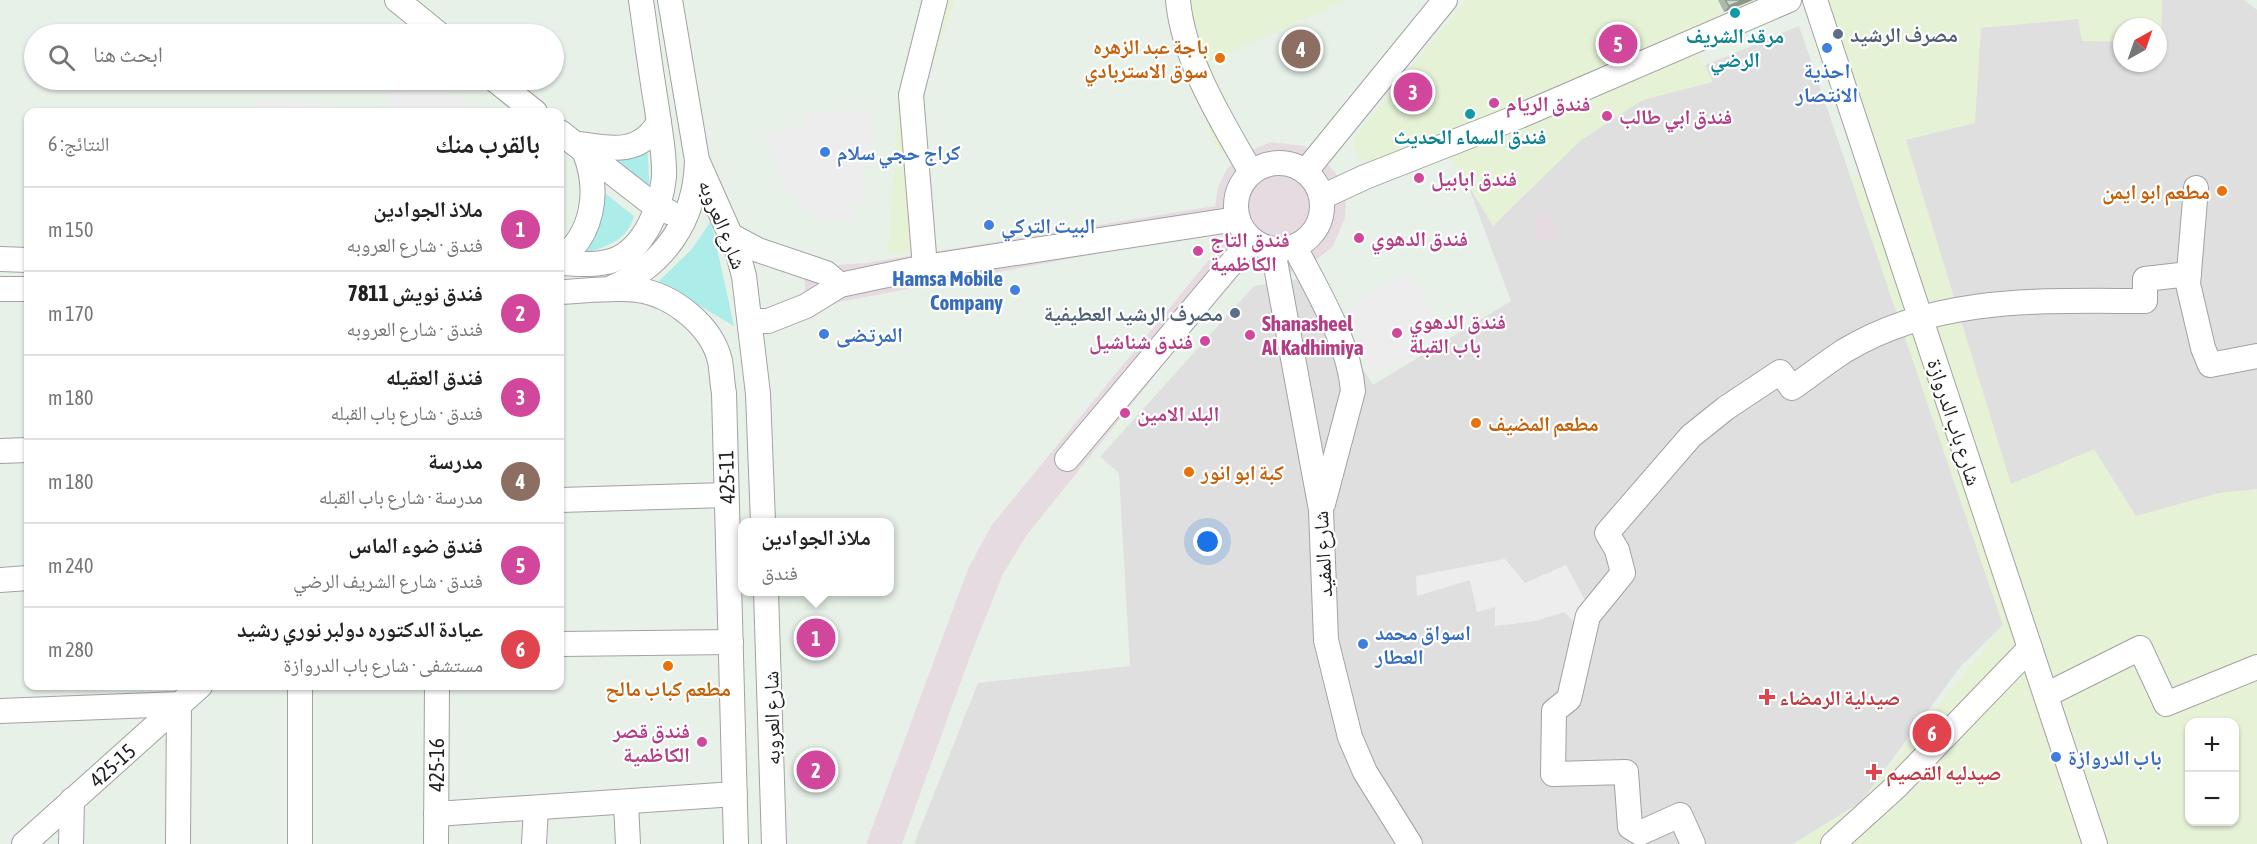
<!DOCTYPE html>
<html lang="ar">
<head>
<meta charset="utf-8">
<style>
	:root { --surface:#fff; --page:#f6f6f6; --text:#222; --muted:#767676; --line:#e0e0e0; --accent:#ea580c }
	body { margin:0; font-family:"Asap Condensed","Noto Naskh Arabic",sans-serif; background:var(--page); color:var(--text); direction:rtl }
	.controls { position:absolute; right:18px; bottom:18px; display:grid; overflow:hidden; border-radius:12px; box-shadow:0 2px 4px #0004 }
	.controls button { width:54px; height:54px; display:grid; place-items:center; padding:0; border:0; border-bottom:2px solid var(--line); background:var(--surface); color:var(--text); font:30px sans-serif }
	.compass { position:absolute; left:2113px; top:18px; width:54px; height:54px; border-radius:50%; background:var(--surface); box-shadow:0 2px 4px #0004; rotate:40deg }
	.you { position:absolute; left:1208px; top:542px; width:21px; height:21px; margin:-15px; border:4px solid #fff; border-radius:50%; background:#1a73e8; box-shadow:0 0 0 9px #1a73e833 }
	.badge { display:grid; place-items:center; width:39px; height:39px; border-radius:50%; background:var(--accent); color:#fff; font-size:20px; font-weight:700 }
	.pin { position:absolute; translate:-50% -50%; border:3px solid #fff; box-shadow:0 2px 6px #0006 }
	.popup { position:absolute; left:738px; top:518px; width:156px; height:78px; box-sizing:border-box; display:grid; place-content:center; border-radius:12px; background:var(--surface); filter:drop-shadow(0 2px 4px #0005); font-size:20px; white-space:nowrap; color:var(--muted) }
	.popup b { font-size:22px; color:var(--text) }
	.popup::after { content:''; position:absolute; left:50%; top:100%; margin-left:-12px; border:12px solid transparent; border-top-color:var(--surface) }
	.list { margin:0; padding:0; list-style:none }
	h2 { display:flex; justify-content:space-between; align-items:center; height:78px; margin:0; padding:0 24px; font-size:26px }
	h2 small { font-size:20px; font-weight:400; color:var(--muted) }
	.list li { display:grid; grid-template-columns:39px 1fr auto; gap:18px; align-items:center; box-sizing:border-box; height:84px; padding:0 24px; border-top:2px solid var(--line) }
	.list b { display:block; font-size:22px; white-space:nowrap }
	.list p { margin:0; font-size:20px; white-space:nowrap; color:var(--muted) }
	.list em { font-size:20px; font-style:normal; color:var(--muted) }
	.icon { flex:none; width:33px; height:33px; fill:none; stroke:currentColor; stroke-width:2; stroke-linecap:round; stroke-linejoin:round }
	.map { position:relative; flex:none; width:2257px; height:844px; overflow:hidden; direction:ltr }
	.search { position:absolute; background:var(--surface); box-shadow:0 2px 4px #0004; left:24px; top:24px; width:540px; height:66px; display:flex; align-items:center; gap:15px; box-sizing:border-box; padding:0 21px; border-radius:33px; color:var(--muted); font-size:22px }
	.panel { position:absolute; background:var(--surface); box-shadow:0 2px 4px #0004; left:24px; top:108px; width:540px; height:582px; border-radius:12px; direction:rtl }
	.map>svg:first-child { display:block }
</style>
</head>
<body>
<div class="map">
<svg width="2257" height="844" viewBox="0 0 2257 844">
	<rect width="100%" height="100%" fill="#e7f1e8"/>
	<!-- residential -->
	<g fill="#dedfde" fill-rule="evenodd">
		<path d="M1868 0H2244L2257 10V844L2147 812 1977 402ZM2122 27H2158V63H2122ZM2190 722H2234V822H2190Z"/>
		<path d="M1799 26 2003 625 1960 667 1861 802 1793 844H914L978 683 1130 666 1119 473 1100 457 1254 286 1304 278 1373 385 1511 301 1461 167Z"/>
	</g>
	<!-- commercial -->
	<g fill="#e5f2d6" fill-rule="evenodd">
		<path d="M921 0H955L918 104 935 250 888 253 901 76Z"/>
		<path d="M1165 0H1347L1210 61 1243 138 1219 153 1181 56Z"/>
		<path d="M1466 0H1776L1691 36 1713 82 1643 100 1581 140 1493 226 1439 138 1370 162 1361 159 1354 150 1355 136Z"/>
		<path d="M1825 0H2162L2161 43H2158V27H2122V42L2082 41 2078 19 1981 28 1975 123 1906 140 2011 484 2094 449 2136 516 2219 493 2257 489V844H1793L1861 802 2003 625 1851 179 1871 169ZM2190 722H2234V822H2190Z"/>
	</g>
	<!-- grass -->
	<g fill="#acece9">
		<path d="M647 144 650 195 594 150Z"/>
		<path d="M602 191 634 216C627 241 608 246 585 253L592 239Z"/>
		<path d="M711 221 734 326 695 303 654 286 692 249Z"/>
	</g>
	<!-- parking -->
	<g fill="#ededed">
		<path d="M392 80H433L480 112H386Z"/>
		<path d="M255 100 328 104V112H254Z"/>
		<path d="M871 110 876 159 862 163 864 203H850L851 223 815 216 802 208 786 189 777 172 765 134 779 133V128L804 126V113Z"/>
		<path d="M1407 270 1451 338 1400 366 1396 360 1371 375 1346 308Z"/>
		<path d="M1505 559 1525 583 1566 565 1588 606 1573 621 1564 612 1536 621 1495 626V607L1477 612 1470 580 1417 596 1416 576Z"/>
	</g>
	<!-- plaza -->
	<g fill="#e7dbe2">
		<path d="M1271 142 1304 146 1318 154 1337 175 1346 203 1345 218 1333 246 1309 266 1289 272 1262 269 1246 262 1026 536 1003 574 969 659 902 844H866L968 569 991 526 1225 240 1221 234 1197 235 833 303 807 315 803 257 836 265 866 263 1215 206 1218 187 1227 169 1241 155Z"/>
		<path d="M1547 211 1561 233 1540 244 1531 221Z"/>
	</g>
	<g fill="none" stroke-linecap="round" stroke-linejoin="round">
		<defs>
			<g id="minor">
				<path d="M397 0 439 34"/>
				<path d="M670 0 697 160 737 250 744 276 758 394 763 522"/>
				<path d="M1178 0C1183 59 1222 122 1251 172"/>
				<path d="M1815 0 2095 844"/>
				<path d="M495 80 535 112"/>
				<path d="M560 132 656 207 669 212"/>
				<path d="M574 143C608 148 639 157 659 122"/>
				<circle cx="1279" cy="206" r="43"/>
				<path d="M1305 172 1445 0"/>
				<path d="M2196 188 2188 284 2203 348 2210 365 2257 356"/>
				<path d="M1322 197 1365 177 1520 116 1789 0"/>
				<path d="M730 235 758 250 826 273 840 285"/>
				<path d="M1295 247C1317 291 1349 341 1353 391L1323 504"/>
				<path d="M1273 250 1321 510 1326 640 1350 737 1365 772 1410 844"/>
				<path d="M0 259 28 260"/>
				<path d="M560 260C593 234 600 192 585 153"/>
				<path d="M560 263C577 264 597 266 614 260 644 249 661 207 664 177 665 154 660 132 657 109 651 73 646 36 641 0"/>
				<path d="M925 267 911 95 935 0"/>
				<path d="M611 288C665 265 695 220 697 162"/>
				<path d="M0 289H28"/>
				<path d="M560 292C585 291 612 287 638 290 673 295 712 326 720 361 722 372 722 383 724 393L736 844"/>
				<path d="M751 321H768L806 306 840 285 925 267 1237 219"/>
				<path d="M0 451 28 450"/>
				<path d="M1067 459 1251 240"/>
				<path d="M560 500 726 495"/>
				<path d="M0 580 28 578"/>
				<path d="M766 592 774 844"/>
				<path d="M560 644 731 642"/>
				<path d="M2046 695 2140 648 2166 704 2257 667"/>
				<path d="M0 711 179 704 178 844"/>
				<path d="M626 803 628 844"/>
				<path d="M436 814 735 794"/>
				<path d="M24 844 200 686"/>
				<path d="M71 844 72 800"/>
				<path d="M300 844V686"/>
				<path d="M436 844 437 686"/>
				<path d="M534 844 536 808"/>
				<path d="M1693 844 1680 815 1640 833 1630 827 1626 772 1553 774 1554 711 1569 699 1588 616 1623 573 1617 550 1607 533 1691 436 1726 408 1780 372 1792 388C1809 376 1826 363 1844 351 1937 295 2042 301 2145 301V279L2189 274"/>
				<path d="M1833 844 1897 786 2030 648"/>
			</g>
		</defs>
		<!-- minor casing -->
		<use href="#minor" stroke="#a2a2a2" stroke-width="26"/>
		<!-- minor -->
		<use href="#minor" stroke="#fff" stroke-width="24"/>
	</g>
	<!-- wall -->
	<path fill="#adbbab" d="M1718 0H1753L1724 12Z"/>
	<!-- shaded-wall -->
	<path fill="#8d988b" d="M1743 0H1753L1724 12 1729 6Z"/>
	<!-- building -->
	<path fill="#c9d9c7" stroke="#8d988b" stroke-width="1.5" d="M1725 0H1743L1729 6Z"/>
	<!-- markers -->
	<g fill="#0f9aa8" stroke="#fff" stroke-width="2">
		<circle cx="1735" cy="13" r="6"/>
		<circle cx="1470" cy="114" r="6"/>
	</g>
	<g fill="#5c6f8a" stroke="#fff" stroke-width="2">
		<circle cx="1838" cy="34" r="6"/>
		<circle cx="1235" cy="313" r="6"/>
	</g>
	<g fill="#3f7fe0" stroke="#fff" stroke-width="2">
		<circle cx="1827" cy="48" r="6"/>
		<circle cx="825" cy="152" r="6"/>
		<circle cx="989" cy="225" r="6"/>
		<circle cx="1015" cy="290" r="6"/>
		<circle cx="824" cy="334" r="6"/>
		<circle cx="1363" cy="644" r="6"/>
		<circle cx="2056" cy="757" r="6"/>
	</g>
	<g fill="#e8710a" stroke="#fff" stroke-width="2">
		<circle cx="1220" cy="58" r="6"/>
		<circle cx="2222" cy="191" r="6"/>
		<circle cx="1476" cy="423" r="6"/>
		<circle cx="1189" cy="472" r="6"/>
		<circle cx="668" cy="666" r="6"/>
	</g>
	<g fill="#d1479c" stroke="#fff" stroke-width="2">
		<circle cx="1494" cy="103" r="6"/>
		<circle cx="1607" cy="116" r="6"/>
		<circle cx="1419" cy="178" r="6"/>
		<circle cx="1359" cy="238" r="6"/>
		<circle cx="1198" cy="251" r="6"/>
		<circle cx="1397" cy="333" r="6"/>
		<circle cx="1250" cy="335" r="6"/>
		<circle cx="1205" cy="341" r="6"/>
		<circle cx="1125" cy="413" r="6"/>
		<circle cx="702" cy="742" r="6"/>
	</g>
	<g fill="#e0444e" stroke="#fff" stroke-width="2">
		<path d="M1764 688h6v6h6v6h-6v6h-6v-6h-6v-6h6z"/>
		<path d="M1871 763h6v6h6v6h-6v6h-6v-6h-6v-6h6z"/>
	</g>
	<g text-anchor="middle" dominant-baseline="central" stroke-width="4.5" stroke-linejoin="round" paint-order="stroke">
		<!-- service labels -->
		<g font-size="21" font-weight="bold" fill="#4e5e75" stroke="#fff" text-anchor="start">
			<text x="1850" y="34">مصرف الرشيد</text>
			<text x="1223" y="313" text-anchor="end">مصرف الرشيد العطيفية</text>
		</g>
		<!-- culture labels -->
		<g font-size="21" font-weight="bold" fill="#0d838f" stroke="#fff">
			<text x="1735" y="35">مرقد الشريف<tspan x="1735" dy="24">الرضي</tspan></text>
			<text x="1470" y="136">فندق السماء الحديث</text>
		</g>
		<!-- food labels -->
		<g font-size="21" font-weight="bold" fill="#c56008" stroke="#fff" text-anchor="end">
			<text x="1208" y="46">باجة عبد الزهره<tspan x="1208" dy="24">سوق الاستربادي</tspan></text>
			<text x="2210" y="191">مطعم ابو ايمن</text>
			<text x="1488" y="423" text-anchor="start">مطعم المضيف</text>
			<text x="1201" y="472" text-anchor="start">كبة ابو انور</text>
			<text x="668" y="688" text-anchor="middle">مطعم كباب مالح</text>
		</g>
		<!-- shop labels -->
		<g font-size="21" font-weight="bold" fill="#366cbe" stroke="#fff" text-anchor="start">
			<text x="1827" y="70" text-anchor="middle">احذية<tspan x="1827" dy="24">الانتصار</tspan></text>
			<text x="837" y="152">كراج حجي سلام</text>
			<text x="1001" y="225">البيت التركي</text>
			<text x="1003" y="278" text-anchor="end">Hamsa Mobile<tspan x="1003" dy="24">Company</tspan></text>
			<text x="836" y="334">المرتضى</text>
			<text x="1375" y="632">اسواق محمد<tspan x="1375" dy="24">العطار</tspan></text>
			<text x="2068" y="757">باب الدروازة</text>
		</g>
		<!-- hotel labels -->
		<g font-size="21" font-weight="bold" fill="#b23c85" stroke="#fff" text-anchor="start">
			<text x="1506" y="103">فندق الريام</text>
			<text x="1619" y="116">فندق ابي طالب</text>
			<text x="1431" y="178">فندق ابابيل</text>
			<text x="1371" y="238">فندق الدهوي</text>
			<text x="1210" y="239">فندق التاج<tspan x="1210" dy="24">الكاظمية</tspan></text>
			<text x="1409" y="321">فندق الدهوي<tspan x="1409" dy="24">باب القبلة</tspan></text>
			<text x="1262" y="323">Shanasheel<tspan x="1262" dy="24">Al Kadhimiya</tspan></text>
			<text x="1193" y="341" text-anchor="end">فندق شناشيل</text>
			<text x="1137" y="413">البلد الامين</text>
			<text x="690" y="730" text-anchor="end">فندق قصر<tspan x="690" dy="24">الكاظمية</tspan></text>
		</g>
		<!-- street labels -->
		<g font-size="21" fill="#212121" stroke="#fff">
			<text transform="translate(723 224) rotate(68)">شارع العروبه</text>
			<text transform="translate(1955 422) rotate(72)">شارع باب الدروازة</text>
			<text transform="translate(726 477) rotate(-92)">425-11</text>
			<text transform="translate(1322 554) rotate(-93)">شارع المفيد</text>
			<text transform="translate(771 718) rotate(-91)">شارع العروبه</text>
			<text transform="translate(112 765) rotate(-42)">425-15</text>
			<text transform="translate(436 765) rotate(-90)">425-16</text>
		</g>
		<!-- health labels -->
		<g font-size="21" font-weight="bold" fill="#be3a42" stroke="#fff" text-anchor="start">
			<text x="1779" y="697">صيدلية الرمضاء</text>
			<text x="1886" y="772">صيدليه القصيم</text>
		</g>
	</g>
</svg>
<div class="controls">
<button>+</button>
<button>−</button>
</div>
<svg class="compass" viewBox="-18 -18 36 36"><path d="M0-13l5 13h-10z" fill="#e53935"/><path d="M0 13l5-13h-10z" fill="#767676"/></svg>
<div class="you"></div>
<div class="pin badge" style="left:816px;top:638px;background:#d1479c">1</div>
<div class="popup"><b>ملاذ الجوادين</b>فندق</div>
<div class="pin badge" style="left:816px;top:770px;background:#d1479c">2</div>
<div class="pin badge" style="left:1413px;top:92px;background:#d1479c">3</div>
<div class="pin badge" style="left:1301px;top:49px;background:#8d6e63">4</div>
<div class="pin badge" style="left:1618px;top:44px;background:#d1479c">5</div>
<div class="pin badge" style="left:1932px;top:733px;background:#e0444e">6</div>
<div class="search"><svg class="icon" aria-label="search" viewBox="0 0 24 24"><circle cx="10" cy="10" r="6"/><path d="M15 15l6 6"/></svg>ابحث هنا</div>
<section class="panel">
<h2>بالقرب منك<small>النتائج: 6</small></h2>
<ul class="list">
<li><span class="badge" style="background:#d1479c">1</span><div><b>ملاذ الجوادين</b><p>فندق · شارع العروبه</p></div><em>150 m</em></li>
<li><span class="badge" style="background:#d1479c">2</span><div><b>فندق نويش 7811</b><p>فندق · شارع العروبه</p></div><em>170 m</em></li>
<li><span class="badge" style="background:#d1479c">3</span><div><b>فندق العقيله</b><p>فندق · شارع باب القبله</p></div><em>180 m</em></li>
<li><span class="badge" style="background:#8d6e63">4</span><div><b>مدرسة</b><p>مدرسة · شارع باب القبله</p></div><em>180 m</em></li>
<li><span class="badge" style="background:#d1479c">5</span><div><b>فندق ضوء الماس</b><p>فندق · شارع الشريف الرضي</p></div><em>240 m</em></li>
<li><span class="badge" style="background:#e0444e">6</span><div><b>عيادة الدكتوره دولبر نوري رشيد</b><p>مستشفى · شارع باب الدروازة</p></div><em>280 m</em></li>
</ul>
</section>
</div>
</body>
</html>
